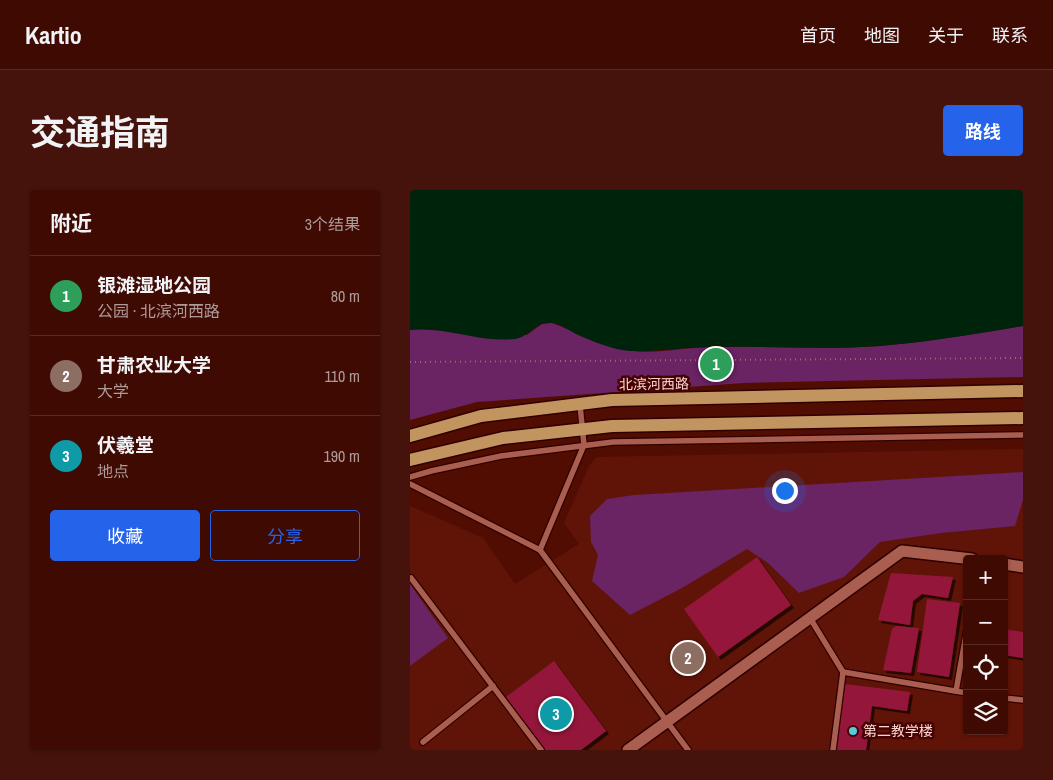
<!DOCTYPE html>
<html lang="zh">
<head>
<meta charset="utf-8">
<style>
	:root { --surface:#3e0a02; --page:#45130c; --text:#f1f3f6; --muted:#ad9a99; --line:#572b24; --accent:#2563eb }
	body { margin:0; font-family:"Archivo Narrow","Noto Sans SC",sans-serif; background:var(--page); color:var(--text) }
	.controls { position:absolute; right:15px; bottom:15px; display:grid; overflow:hidden; border-radius:5px; box-shadow:0 1px 4px #0004 }
	.controls button { width:45px; height:45px; display:grid; place-items:center; padding:0; border:0; border-bottom:1px solid var(--line); background:var(--surface); color:var(--text); font:25px sans-serif }
	.you { position:absolute; left:374px; top:300px; width:18px; height:18px; margin:-12px; border:4px solid #fff; border-radius:50%; background:#1a73e8; box-shadow:0 0 0 8px #1a73e833 }
	.badge { display:grid; place-items:center; width:32px; height:32px; border-radius:50%; background:var(--accent); color:#fff; font-size:16px; font-weight:700 }
	.pin { position:absolute; translate:-50% -50%; border:2px solid #fff; box-shadow:0 1px 5px #0006 }
	.list { margin:0; padding:0; list-style:none }
	h2 { display:flex; justify-content:space-between; align-items:center; height:65px; margin:0; padding:0 20px; font-size:21px }
	h2 small { font-size:16px; font-weight:400; color:var(--muted) }
	.list li { display:grid; grid-template-columns:32px 1fr auto; gap:15px; align-items:center; box-sizing:border-box; height:80px; padding:0 20px; border-top:1px solid var(--line) }
	.list b { display:block; font-size:19px; white-space:nowrap }
	.list p { margin:0; font-size:16px; white-space:nowrap; color:var(--muted) }
	.list em { font-size:16px; font-style:normal; color:var(--muted) }
	.actions { display:flex; gap:10px; padding:15px 20px }
	.actions a { flex:1; padding:11px 0; border:1px solid var(--accent); border-radius:5px; text-align:center; font-size:18px; color:var(--accent) }
	.actions .main { background:var(--accent); color:#fff }
	.icon { flex:none; width:28px; height:28px; fill:none; stroke:currentColor; stroke-width:2; stroke-linecap:round; stroke-linejoin:round }
	.map { position:relative; flex:none; width:613px; height:560px; overflow:hidden; border-radius:5px }
	header { display:flex; align-items:center; gap:30px; box-sizing:border-box; height:70px; padding:0 25px; background:var(--surface); border-bottom:1px solid var(--line) }
	header strong { font-size:24px }
	nav { display:flex; gap:28px; margin-inline-start:auto; font-size:18px }
	.intro { display:flex; align-items:center; justify-content:space-between; box-sizing:border-box; height:120px; padding:0 30px }
	h1 { margin:0; font-size:35px }
	.button { padding:12px 22px; border-radius:5px; background:var(--accent); color:#fff; font-size:18px; font-weight:700 }
	main { display:flex; gap:30px; padding:0 30px }
	aside { flex:1; background:var(--surface); border-radius:5px; box-shadow:0 1px 4px #0004 }
	.map>svg:first-child { display:block }
</style>
</head>
<body>
<header>
<strong>Kartio</strong>
<nav><a>首页</a><a>地图</a><a>关于</a><a>联系</a></nav>
</header>
<div class="intro"><h1>交通指南</h1><a class="button">路线</a></div>
<main>
<aside>
<h2>附近<small>3个结果</small></h2>
<ul class="list">
<li><span class="badge" style="background:#2e9e5b">1</span><div><b>银滩湿地公园</b><p>公园 · 北滨河西路</p></div><em>80 m</em></li>
<li><span class="badge" style="background:#8d6e63">2</span><div><b>甘肃农业大学</b><p>大学</p></div><em>110 m</em></li>
<li><span class="badge" style="background:#0f9aa8">3</span><div><b>伏羲堂</b><p>地点</p></div><em>190 m</em></li>
</ul>
<div class="actions"><a class="main">收藏</a><a>分享</a></div>
</aside>
<div class="map">
<svg width="613" height="560" viewBox="0 0 613 560">
	<defs>
		<filter id="shadow"><feDropShadow dx="3" dy="3" stdDeviation="0" flood-color="#0009"/></filter>
	</defs>
	<rect width="100%" height="100%" fill="#520d03"/>
	<!-- built -->
	<path fill="#601407" fill-rule="evenodd" d="M613 259V560H2L0 557V316L73 348 105 394 169 354 154 333 179 276 187 267ZM557 369H594V541H557Z"/>
	<!-- green -->
	<g fill="#6a2363">
		<path d="M142 133C167 142 189 156 216 160 243 165 276 157 303 157 359 156 415 160 470 156 518 152 565 144 613 136V187L334 193 67 212 0 230V140L15 138 43 142 117 145 132 134Z"/>
		<path d="M613 282V310L605 336 531 343 470 352 434 387 389 403 358 373 337 359 272 398 220 425 182 391 188 365 181 352 180 326 197 309 224 305Z"/>
		<path d="M0 394 38 448 0 476Z"/>
	</g>
	<!-- water -->
	<path fill="#00230b" d="M0 0H613V136C565 144 519 152 470 156 415 160 359 156 303 157 276 157 248 162 220 161 203 160 182 151 166 144 159 140 150 134 142 133 127 130 119 147 105 149 70 153 36 136 0 140Z"/>
	<!-- building -->
	<g fill="#94173a" filter="url(#shadow)">
		<path d="M347 367 381 415 308 467 274 419Z"/>
		<path d="M481 383 543 387 538 408 512 404 503 411 500 435 468 430Z"/>
		<path d="M517 409 550 413 539 487 507 482Z"/>
		<path d="M486 436 509 438 501 483 473 480 482 439Z"/>
		<path d="M594 439 613 442V468L594 465Z"/>
		<path d="M144 471 196 541 171 560H135L96 507Z"/>
		<path d="M435 494 500 502 497 521 462 516 456 560H425Z"/>
	</g>
	<g fill="none" stroke-linecap="round" stroke-linejoin="round">
		<defs>
			<g id="service">
				<path d="M0 287 21 281 91 266 203 252 613 245"/>
				<path d="M0 294 130 360 174 255 170 215"/>
				<path d="M130 360 278 560"/>
				<path d="M1 388 131 560"/>
				<path d="M400 428 433 482"/>
				<path d="M546 501 557 439"/>
				<path d="M594 508 613 510"/>
				<path d="M13 552 83 496"/>
				<path d="M423 560 433 482 557 503"/>
			</g>
			<g id="minor">
				<path d="M594 374 613 377"/>
				<path d="M218 560 492 361 562 369"/>
			</g>
			<g id="primary">
				<path d="M0 246 71 226 202 210 613 201"/>
				<path d="M0 270 93 248 202 236 613 228"/>
			</g>
		</defs>
		<!-- service casing -->
		<use href="#service" stroke="#2e0000" stroke-width="8"/>
		<!-- minor casing -->
		<use href="#minor" stroke="#2e0000" stroke-width="14"/>
		<!-- primary casing -->
		<use href="#primary" stroke="#2e0000" stroke-width="15"/>
		<!-- path -->
		<path stroke="#9f6a61" stroke-width="2" stroke-dasharray="1 4" stroke-linecap="butt" d="M0 172 613 168"/>
		<!-- service -->
		<use href="#service" stroke="#aa5e50" stroke-width="5.5"/>
		<!-- minor -->
		<use href="#minor" stroke="#aa5e50" stroke-width="11"/>
		<!-- primary -->
		<use href="#primary" stroke="#c2945f" stroke-width="12"/>
	</g>
	<!-- markers -->
	<circle fill="#55cae0" stroke="#460100" stroke-width="2" cx="443" cy="541" r="5"/>
	<g text-anchor="middle" dominant-baseline="central" stroke-width="5" stroke-linejoin="round" paint-order="stroke">
		<!-- street labels -->
		<g font-size="14" fill="#fad7d0" stroke="#460100">
			<text transform="translate(244 194) rotate(-1)">北滨河西路</text>
		</g>
		<!-- poi labels -->
		<g font-size="14" fill="#fad7d0" stroke="#460100" text-anchor="start">
			<text x="453" y="541">第二教学楼</text>
		</g>
	</g>
</svg>
<div class="controls">
<button>+</button>
<button>−</button>
<button><svg class="icon" aria-label="locate" viewBox="0 0 24 24"><circle cx="12" cy="12" r="6"/><path d="M12 2v4M12 18v4M2 12h4M18 12h4"/></svg></button>
<button><svg class="icon" aria-label="layers" viewBox="0 0 24 24"><path d="M12 4l9 5-9 5-9-5zM3 14l9 5 9-5"/></svg></button>
</div>
<div class="you"></div>
<div class="pin badge" style="left:306px;top:174px;background:#2e9e5b">1</div>
<div class="pin badge" style="left:278px;top:468px;background:#8d6e63">2</div>
<div class="pin badge" style="left:146px;top:524px;background:#0f9aa8">3</div>
</div>
</main>
</body>
</html>
